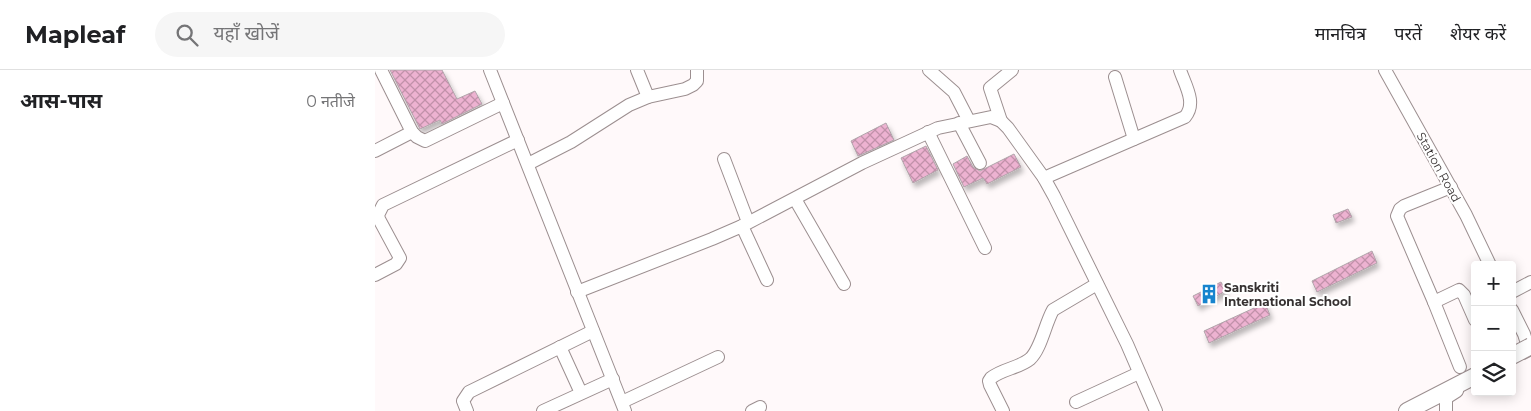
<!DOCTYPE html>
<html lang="hi">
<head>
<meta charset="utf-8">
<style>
	:root { --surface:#fff; --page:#f6f6f6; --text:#202124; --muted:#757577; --line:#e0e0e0 }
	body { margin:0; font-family:Montserrat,"Noto Sans Devanagari",sans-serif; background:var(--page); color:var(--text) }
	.controls { position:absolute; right:15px; bottom:15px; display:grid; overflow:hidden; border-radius:5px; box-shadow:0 2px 12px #0003 }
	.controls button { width:45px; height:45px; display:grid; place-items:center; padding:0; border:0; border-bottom:1px solid var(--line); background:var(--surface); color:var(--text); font:25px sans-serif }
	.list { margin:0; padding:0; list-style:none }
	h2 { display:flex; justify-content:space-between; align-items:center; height:65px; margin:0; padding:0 20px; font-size:21px }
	h2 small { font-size:16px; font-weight:400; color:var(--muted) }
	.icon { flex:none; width:28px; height:28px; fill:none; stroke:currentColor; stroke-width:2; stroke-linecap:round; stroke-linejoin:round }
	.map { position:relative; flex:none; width:1156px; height:341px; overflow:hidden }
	header { display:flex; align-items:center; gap:30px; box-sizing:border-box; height:70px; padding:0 25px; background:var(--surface); border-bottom:1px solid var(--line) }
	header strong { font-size:24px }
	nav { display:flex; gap:28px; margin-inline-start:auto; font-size:18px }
	.search { width:350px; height:45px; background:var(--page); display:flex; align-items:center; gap:12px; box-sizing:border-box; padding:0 18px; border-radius:28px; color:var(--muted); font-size:19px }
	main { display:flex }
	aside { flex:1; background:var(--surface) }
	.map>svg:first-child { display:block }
</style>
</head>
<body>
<header>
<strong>Mapleaf</strong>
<div class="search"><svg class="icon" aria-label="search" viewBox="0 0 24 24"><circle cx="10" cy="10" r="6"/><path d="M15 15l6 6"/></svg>यहाँ खोजें</div>
<nav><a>मानचित्र</a><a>परतें</a><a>शेयर करें</a></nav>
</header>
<main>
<aside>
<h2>आस-पास<small>0 नतीजे</small></h2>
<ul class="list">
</ul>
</aside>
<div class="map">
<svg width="1156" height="341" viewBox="0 0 1156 341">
	<defs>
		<pattern id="building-cross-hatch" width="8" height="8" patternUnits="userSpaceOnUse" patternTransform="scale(1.25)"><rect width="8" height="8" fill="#edb2d1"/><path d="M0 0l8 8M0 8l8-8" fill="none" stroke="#c191aa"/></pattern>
		<filter id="shadow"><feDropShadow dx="2.5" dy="4.5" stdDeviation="2.5" flood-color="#0004"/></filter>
	</defs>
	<rect width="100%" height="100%" fill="#fff9fa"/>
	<!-- building -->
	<g fill="url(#building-cross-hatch)" stroke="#b0a4aa" filter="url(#shadow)">
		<path d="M15 0H67L82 29 100 21 107 34 67 54 65 50 45 59Z"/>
		<path d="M511 53 519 70 483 86 476 71Z"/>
		<path d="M551 76 563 100 538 113 526 88Z"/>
		<path d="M639 84 646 97 612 114 608 108 589 117 578 94 592 86 598 97 605 101Z"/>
		<path d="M973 139 977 147 961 153 958 145Z"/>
		<path d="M997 181 1002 193 942 222 937 211Z"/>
		<path d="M846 212 851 221 823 236 818 226Z"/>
		<path d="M890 233 895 245 834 273 829 261Z"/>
	</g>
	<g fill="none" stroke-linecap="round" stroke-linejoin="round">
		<defs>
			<g id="minor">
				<path d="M6 0 37 62 42 67 50 71 128 33"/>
				<path d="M115 0 250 341"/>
				<path d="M262 0 273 27"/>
				<path d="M554 0 579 22 594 51"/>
				<path d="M1010 0 1091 145 1115 195"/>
				<path d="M740 7 759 69"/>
				<path d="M626 51 615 18 637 0"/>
				<path d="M584 53 605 93"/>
				<path d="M553 62 610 178"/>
				<path d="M0 81 37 62"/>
				<path d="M349 89 373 152"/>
				<path d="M153 94 196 72 254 35 273 27 310 19 318 15 322 11V0"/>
				<path d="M669 108 810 47C822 33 810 15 805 0"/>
				<path d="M1076 117 1029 136 1025 139 1022 146 1059 232 1084 220 1089 225 1100 250"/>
				<path d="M420 129 469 214"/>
				<path d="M367 156 392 210"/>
				<path d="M0 205 21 194 25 188 4 149 3 145 8 135 143 70"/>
				<path d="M202 222 337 169 367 156 487 93 563 58 616 47 626 51 633 58 669 108 679 126 752 274 781 341"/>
				<path d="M1137 222 1156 212"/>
				<path d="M1059 232 1085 297"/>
				<path d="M1137 240 1149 264 1154 280 1148 283"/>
				<path d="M185 277 206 323"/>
				<path d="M247 332 343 287"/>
				<path d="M701 332 764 303"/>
				<path d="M92 341 88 331 94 322 218 261"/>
				<path d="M168 341 238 309"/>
				<path d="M377 341 385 337"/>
				<path d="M628 341 615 315 614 311 616 308C627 299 644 298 655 289 666 279 670 254 678 240L722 214"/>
				<path d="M1071 341V328L1082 321"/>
			</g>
			<path id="major" d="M1032 341 1100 306"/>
		</defs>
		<!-- minor casing -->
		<use href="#minor" stroke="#9c8f90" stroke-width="14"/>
		<!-- major casing -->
		<use href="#major" stroke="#9c8f90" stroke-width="18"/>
		<!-- minor -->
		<use href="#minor" stroke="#fff" stroke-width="12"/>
		<!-- major -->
		<use href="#major" stroke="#fff" stroke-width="16"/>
		<defs>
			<path id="major-bridge" d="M1137 286 1156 276"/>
		</defs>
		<!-- major-bridge casing -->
		<use href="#major-bridge" stroke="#9c8f90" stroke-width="18" stroke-linecap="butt"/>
		<!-- major-bridge -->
		<use href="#major-bridge" stroke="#fff" stroke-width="16"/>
	</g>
	<!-- icons -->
	<defs>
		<symbol id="building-bare" viewBox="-9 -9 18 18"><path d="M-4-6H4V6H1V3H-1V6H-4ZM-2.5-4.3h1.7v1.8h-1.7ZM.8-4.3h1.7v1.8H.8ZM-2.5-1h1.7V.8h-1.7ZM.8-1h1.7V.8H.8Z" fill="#1784ce" stroke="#fff" stroke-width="2.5" paint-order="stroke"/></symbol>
	</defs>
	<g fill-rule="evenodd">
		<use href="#building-bare" x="820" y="210" width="28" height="28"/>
	</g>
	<g text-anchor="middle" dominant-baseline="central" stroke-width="4" stroke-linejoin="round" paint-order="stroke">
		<!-- street labels -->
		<g font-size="12" fill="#363131" stroke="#fff">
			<text transform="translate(1064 97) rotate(61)">Station Road</text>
		</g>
		<!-- poi labels -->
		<g font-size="12" font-weight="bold" fill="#363131" stroke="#fff" text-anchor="start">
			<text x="849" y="217">Sanskriti<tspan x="849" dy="14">International School</tspan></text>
		</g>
	</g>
</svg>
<div class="controls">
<button>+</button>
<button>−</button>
<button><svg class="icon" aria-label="layers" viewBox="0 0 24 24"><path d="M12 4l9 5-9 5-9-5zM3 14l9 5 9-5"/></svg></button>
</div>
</div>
</main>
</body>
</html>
